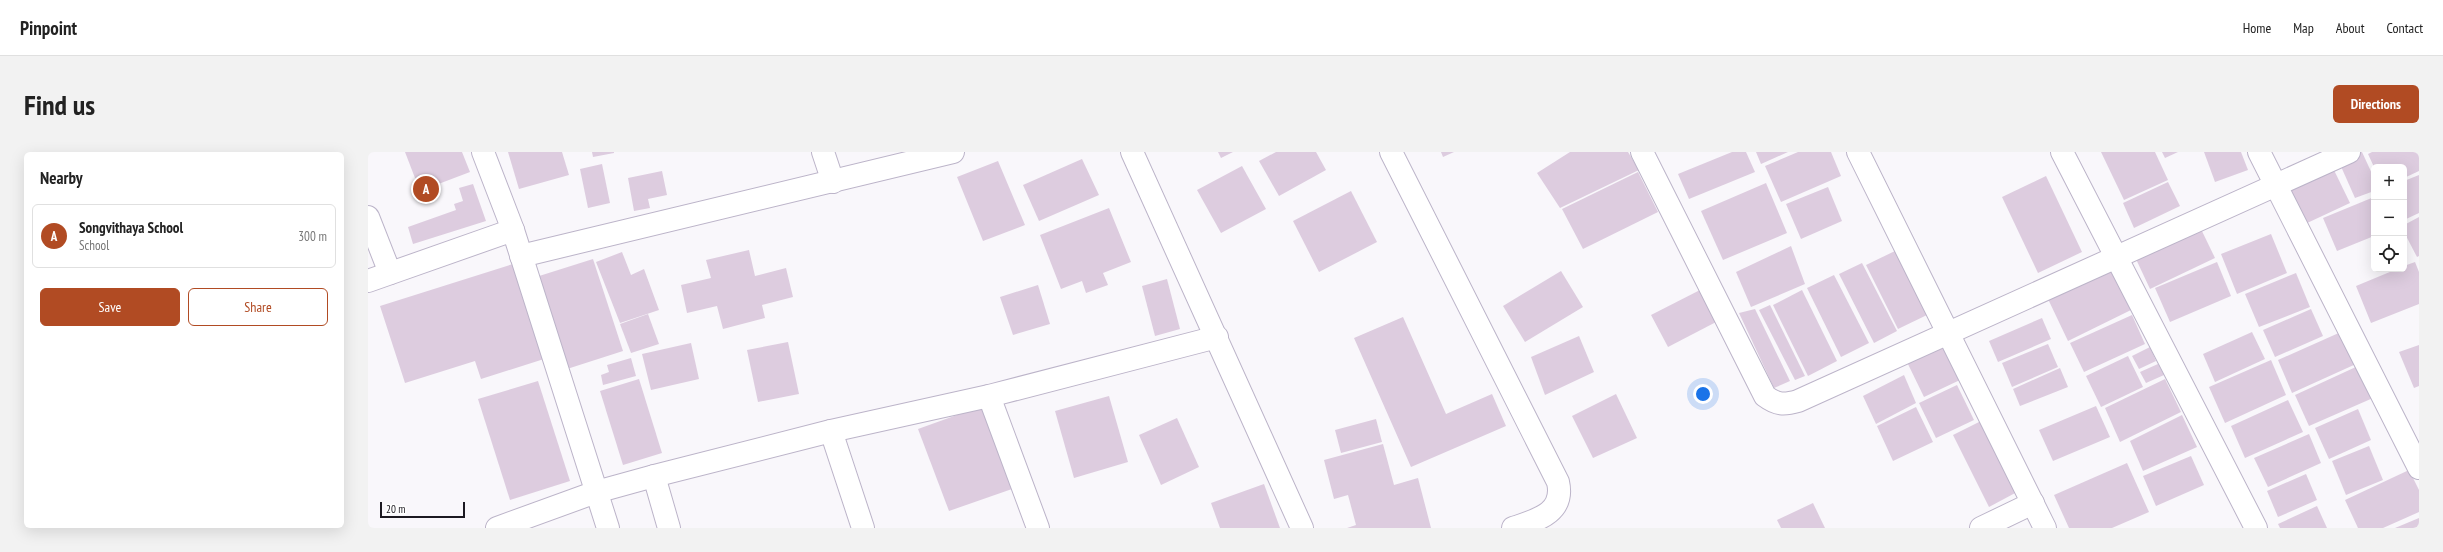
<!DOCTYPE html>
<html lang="en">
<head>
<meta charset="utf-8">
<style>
	:root { --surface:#fff; --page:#f2f2f2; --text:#222; --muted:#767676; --line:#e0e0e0; --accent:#b14b23 }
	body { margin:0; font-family:"PT Sans Narrow",sans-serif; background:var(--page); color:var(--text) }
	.controls { position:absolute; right:12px; top:12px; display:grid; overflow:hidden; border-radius:6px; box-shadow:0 4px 16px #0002 }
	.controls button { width:36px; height:36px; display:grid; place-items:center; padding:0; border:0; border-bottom:1px solid var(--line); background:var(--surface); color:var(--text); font:20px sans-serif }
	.scale { position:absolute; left:12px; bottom:10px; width:85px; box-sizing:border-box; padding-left:4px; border:2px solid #1c1921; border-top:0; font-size:11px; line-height:14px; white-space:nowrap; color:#1c1921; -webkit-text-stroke:3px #fff; paint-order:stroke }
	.you { position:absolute; left:1335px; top:242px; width:14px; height:14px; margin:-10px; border:3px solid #fff; border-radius:50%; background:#1a73e8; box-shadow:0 0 0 6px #1a73e833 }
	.badge { display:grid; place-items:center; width:26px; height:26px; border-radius:50%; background:var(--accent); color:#fff; font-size:13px; font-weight:700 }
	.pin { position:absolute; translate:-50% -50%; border:2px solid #fff; box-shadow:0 1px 4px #0006 }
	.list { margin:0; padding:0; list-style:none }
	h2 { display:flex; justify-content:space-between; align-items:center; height:52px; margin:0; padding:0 16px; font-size:17px }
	h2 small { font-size:13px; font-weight:400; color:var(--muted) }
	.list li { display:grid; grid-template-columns:26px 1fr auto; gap:12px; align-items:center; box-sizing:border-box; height:64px; margin:0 8px 8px; padding:0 8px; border:1px solid var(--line); border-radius:6px }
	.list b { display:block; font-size:15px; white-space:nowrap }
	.list p { margin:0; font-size:13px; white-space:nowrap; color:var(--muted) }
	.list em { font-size:13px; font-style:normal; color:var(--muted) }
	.actions { display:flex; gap:8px; padding:12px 16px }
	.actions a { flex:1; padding:9px 0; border:1px solid var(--accent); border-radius:6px; text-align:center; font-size:14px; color:var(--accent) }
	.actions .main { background:var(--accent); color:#fff }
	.icon { flex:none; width:22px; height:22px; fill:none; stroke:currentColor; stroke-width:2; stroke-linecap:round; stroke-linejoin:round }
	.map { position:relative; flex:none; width:2051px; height:376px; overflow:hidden; border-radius:6px }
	header { display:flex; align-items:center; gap:24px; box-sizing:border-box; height:56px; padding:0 20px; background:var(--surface); border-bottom:1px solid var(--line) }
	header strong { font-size:19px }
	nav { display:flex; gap:22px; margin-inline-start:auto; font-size:14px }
	.intro { display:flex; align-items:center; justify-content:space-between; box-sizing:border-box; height:96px; padding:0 24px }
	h1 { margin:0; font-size:28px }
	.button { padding:10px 18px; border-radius:6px; background:var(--accent); color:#fff; font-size:14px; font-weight:700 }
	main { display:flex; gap:24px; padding:0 24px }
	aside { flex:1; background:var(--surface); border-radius:6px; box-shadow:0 4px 16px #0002 }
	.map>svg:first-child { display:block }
</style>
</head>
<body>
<header>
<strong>Pinpoint</strong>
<nav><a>Home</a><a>Map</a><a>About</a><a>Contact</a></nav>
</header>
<div class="intro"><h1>Find us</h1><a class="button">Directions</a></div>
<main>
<aside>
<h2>Nearby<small></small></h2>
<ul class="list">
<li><span class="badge">A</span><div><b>Songvithaya School</b><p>School</p></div><em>300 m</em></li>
</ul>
<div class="actions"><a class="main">Save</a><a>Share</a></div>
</aside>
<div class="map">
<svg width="2051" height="376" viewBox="0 0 2051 376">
	<rect width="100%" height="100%" fill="#f9f7fb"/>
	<!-- building -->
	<g fill="#ddccdf">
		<path d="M37 0H94L102 20 52 39Z"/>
		<path d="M140 0H194L201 23 151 37Z"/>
		<path d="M224 0H246V1L225 5Z"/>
		<path d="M850 0H865L853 6Z"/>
		<path d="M908 0H948L958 18 911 44 891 9Z"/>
		<path d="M1073 0H1086L1075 5Z"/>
		<path d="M1202 0H1260L1271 18 1192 56 1169 21Z"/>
		<path d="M1364 0H1378L1387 20 1321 47 1310 22Z"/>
		<path d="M1388 0H1420L1393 12Z"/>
		<path d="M1430 0H1463L1473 24 1413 50 1397 14Z"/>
		<path d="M1733 0H1787L1800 28 1756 48Z"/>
		<path d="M1794 0H1810L1797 6Z"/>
		<path d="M1836 0H1873L1880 18 1847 30Z"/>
		<path d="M1992 0H1994L2006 26V39L1987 46 1971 10Z"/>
		<path d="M2004 0H2051V19L2036 26V15H2006L2000 2Z"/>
		<path d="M714 7 731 43 671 69 655 33Z"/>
		<path d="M630 9 657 73 615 89 589 25Z"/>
		<path d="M234 12 242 51 220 56 212 17Z"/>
		<path d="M874 14 898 57 853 81 829 38Z"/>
		<path d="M1964 14 1982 51 1937 72 1919 36Z"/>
		<path d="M294 19 299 43 280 47 282 56 266 59 260 26Z"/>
		<path d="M1270 20 1290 60 1215 97 1194 57Z"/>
		<path d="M2051 23V61L2036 68V29Z"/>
		<path d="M1678 24 1714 100 1670 121 1634 45Z"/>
		<path d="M1800 30 1812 54 1766 76 1755 51Z"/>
		<path d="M1398 31 1419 81 1355 108 1333 59Z"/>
		<path d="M105 32 118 69 45 92 40 75 88 58 86 52 95 49 91 36Z"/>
		<path d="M1460 35 1474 69 1433 87 1418 52Z"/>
		<path d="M983 39 1009 90 951 120 925 69Z"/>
		<path d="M2006 45V84L1969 99 1955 66Z"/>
		<path d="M741 56 763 110 735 121 740 133 718 141 714 129 693 137 672 83Z"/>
		<path d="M2051 65V104L2049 105 2036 80V73Z"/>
		<path d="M1832 75 1847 106 1782 137 1767 105Z"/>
		<path d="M1903 82 1919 121 1869 142 1853 102Z"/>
		<path d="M1423 94 1437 132 1383 155 1368 120Z"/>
		<path d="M381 98 387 124 418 116 425 145 394 153 397 166 355 177 349 154 319 161 313 133 343 126 338 108Z"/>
		<path d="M1529 98 1561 162 1530 177 1498 113Z"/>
		<path d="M254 100 263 123 276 117 291 158 252 171 228 110Z"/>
		<path d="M225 107 255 199 199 217 168 125Z"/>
		<path d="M1849 110 1863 144 1802 170 1787 136Z"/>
		<path d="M2047 110 2051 120V152L2003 171 1988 134 2029 117H2036V114Z"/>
		<path d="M1494 111 1529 179 1506 191 1471 122Z"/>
		<path d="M145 112 176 207 113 227 107 209 37 231 12 154Z"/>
		<path d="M1745 116 1765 157 1700 189 1680 147Z"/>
		<path d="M1193 119 1215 155 1157 190 1135 154Z"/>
		<path d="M1928 121 1942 155 1891 175 1877 142Z"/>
		<path d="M1466 123 1501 191 1473 205 1439 136Z"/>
		<path d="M799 127 812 177 787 184 774 134Z"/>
		<path d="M670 133 682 172 645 183 632 145Z"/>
		<path d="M1334 137 1350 169 1300 195 1283 163Z"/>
		<path d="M1434 138 1469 209 1440 224 1405 153Z"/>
		<path d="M1402 153 1437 224 1427 228 1391 158Z"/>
		<path d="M1387 157 1422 229 1406 236 1371 161Z"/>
		<path d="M1943 157 1955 184 1907 205 1895 178Z"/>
		<path d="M280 162 291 192 263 201 252 172Z"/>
		<path d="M1764 163 1777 192 1716 220 1702 191Z"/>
		<path d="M1035 165 1078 262 1124 242 1138 274 1043 315 986 186Z"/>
		<path d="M1674 166 1683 187 1630 210 1621 189Z"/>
		<path d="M1884 180 1897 207 1847 230 1835 202Z"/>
		<path d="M1973 180 1988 212 1924 241 1910 208Z"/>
		<path d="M1211 184 1226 220 1177 243 1163 205Z"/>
		<path d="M420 190 431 242 390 250 379 198Z"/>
		<path d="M1575 190 1592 228 1556 245 1538 208Z"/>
		<path d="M323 191 331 227 283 238 274 202Z"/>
		<path d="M1680 192 1690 215 1644 235 1634 211Z"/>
		<path d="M2051 193V234L2046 236 2031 200Z"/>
		<path d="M1782 195 1788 209 1771 217 1764 204Z"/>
		<path d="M1760 204 1775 235 1733 255 1718 224Z"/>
		<path d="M263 206 268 224 235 233 233 223 241 220 239 213Z"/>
		<path d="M1903 208 1918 243 1857 271 1841 235Z"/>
		<path d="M1790 212 1796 223 1778 231 1772 220Z"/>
		<path d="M1990 214 2005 246 1941 274 1927 243Z"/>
		<path d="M1692 216 1700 235 1652 254 1645 237Z"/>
		<path d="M1536 223 1548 251 1508 272 1495 244Z"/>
		<path d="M271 227 294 301 255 313 232 239Z"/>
		<path d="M1797 227 1813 260 1752 290 1737 256Z"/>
		<path d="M170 229 202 329 142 348 110 247Z"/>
		<path d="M1589 233 1606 268 1568 286 1551 251Z"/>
		<path d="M1248 242 1269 286 1225 306 1204 264Z"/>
		<path d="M741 244 760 310 706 326 687 259Z"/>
		<path d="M1920 248 1935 280 1877 306 1863 274Z"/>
		<path d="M614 254 644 337 581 359 550 277Z"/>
		<path d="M1728 254 1742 285 1685 309 1671 278Z"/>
		<path d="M1548 255 1565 290 1525 309 1509 274Z"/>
		<path d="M1990 257 2003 288 1961 307 1947 276Z"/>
		<path d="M1814 263 1829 295 1775 319 1762 289Z"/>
		<path d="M809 266 831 315 793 333 771 283Z"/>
		<path d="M1008 267 1014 290 973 301 967 278Z"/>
		<path d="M1613 269 1649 340 1621 355 1585 283Z"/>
		<path d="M1941 282 1953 311 1900 335 1886 306Z"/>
		<path d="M1015 292 1026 333 1050 326 1063 376H979L988 373 980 343 966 347 956 308Z"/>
		<path d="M2001 294 2015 328 1978 343 1964 309Z"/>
		<path d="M1823 304 1836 333 1788 354 1775 324Z"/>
		<path d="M1759 311 1781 360 1744 376H1701L1686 343Z"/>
		<path d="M2041 318 2051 338V360L2015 376H1990L1977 348Z"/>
		<path d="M1938 322 1949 348 1910 365 1899 339Z"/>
		<path d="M896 332 912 376H852L843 351Z"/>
		<path d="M1445 351 1457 376H1413L1409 368Z"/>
		<path d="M1949 354 1959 376H1912L1910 372Z"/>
		<path d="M2051 366V376H2027Z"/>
	</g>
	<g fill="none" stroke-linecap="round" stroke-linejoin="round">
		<defs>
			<g id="minor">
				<path d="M115 0 145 78 240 376"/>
				<path d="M455 0 465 30"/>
				<path d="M764 0 934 376"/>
				<path d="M1023 0 1190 330C1197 361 1169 368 1145 376"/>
				<path d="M1274 0 1397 244C1409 253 1416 253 1430 249L1981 0"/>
				<path d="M1490 0 1677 376"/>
				<path d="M1694 0 1888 376"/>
				<path d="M1891 0 2051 316"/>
				<path d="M0 65 22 121"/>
				<path d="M153 104 585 0"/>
				<path d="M0 129 145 78"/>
				<path d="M621 244 670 376"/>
				<path d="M463 279 495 376"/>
				<path d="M286 324 301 376"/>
				<path d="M129 376 228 340 286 324 463 279 621 244 849 185"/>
				<path d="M1613 376 1665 351"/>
			</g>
		</defs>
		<!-- minor casing -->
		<use href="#minor" stroke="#bcb4c9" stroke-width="24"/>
		<!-- minor -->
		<use href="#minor" stroke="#fff" stroke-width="22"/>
	</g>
</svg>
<div class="controls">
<button>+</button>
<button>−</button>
<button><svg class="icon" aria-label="locate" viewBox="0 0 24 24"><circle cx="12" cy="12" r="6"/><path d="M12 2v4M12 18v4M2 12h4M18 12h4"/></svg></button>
</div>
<div class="scale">20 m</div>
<div class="you"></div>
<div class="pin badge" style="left:58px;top:37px">A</div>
</div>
</main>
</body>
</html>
